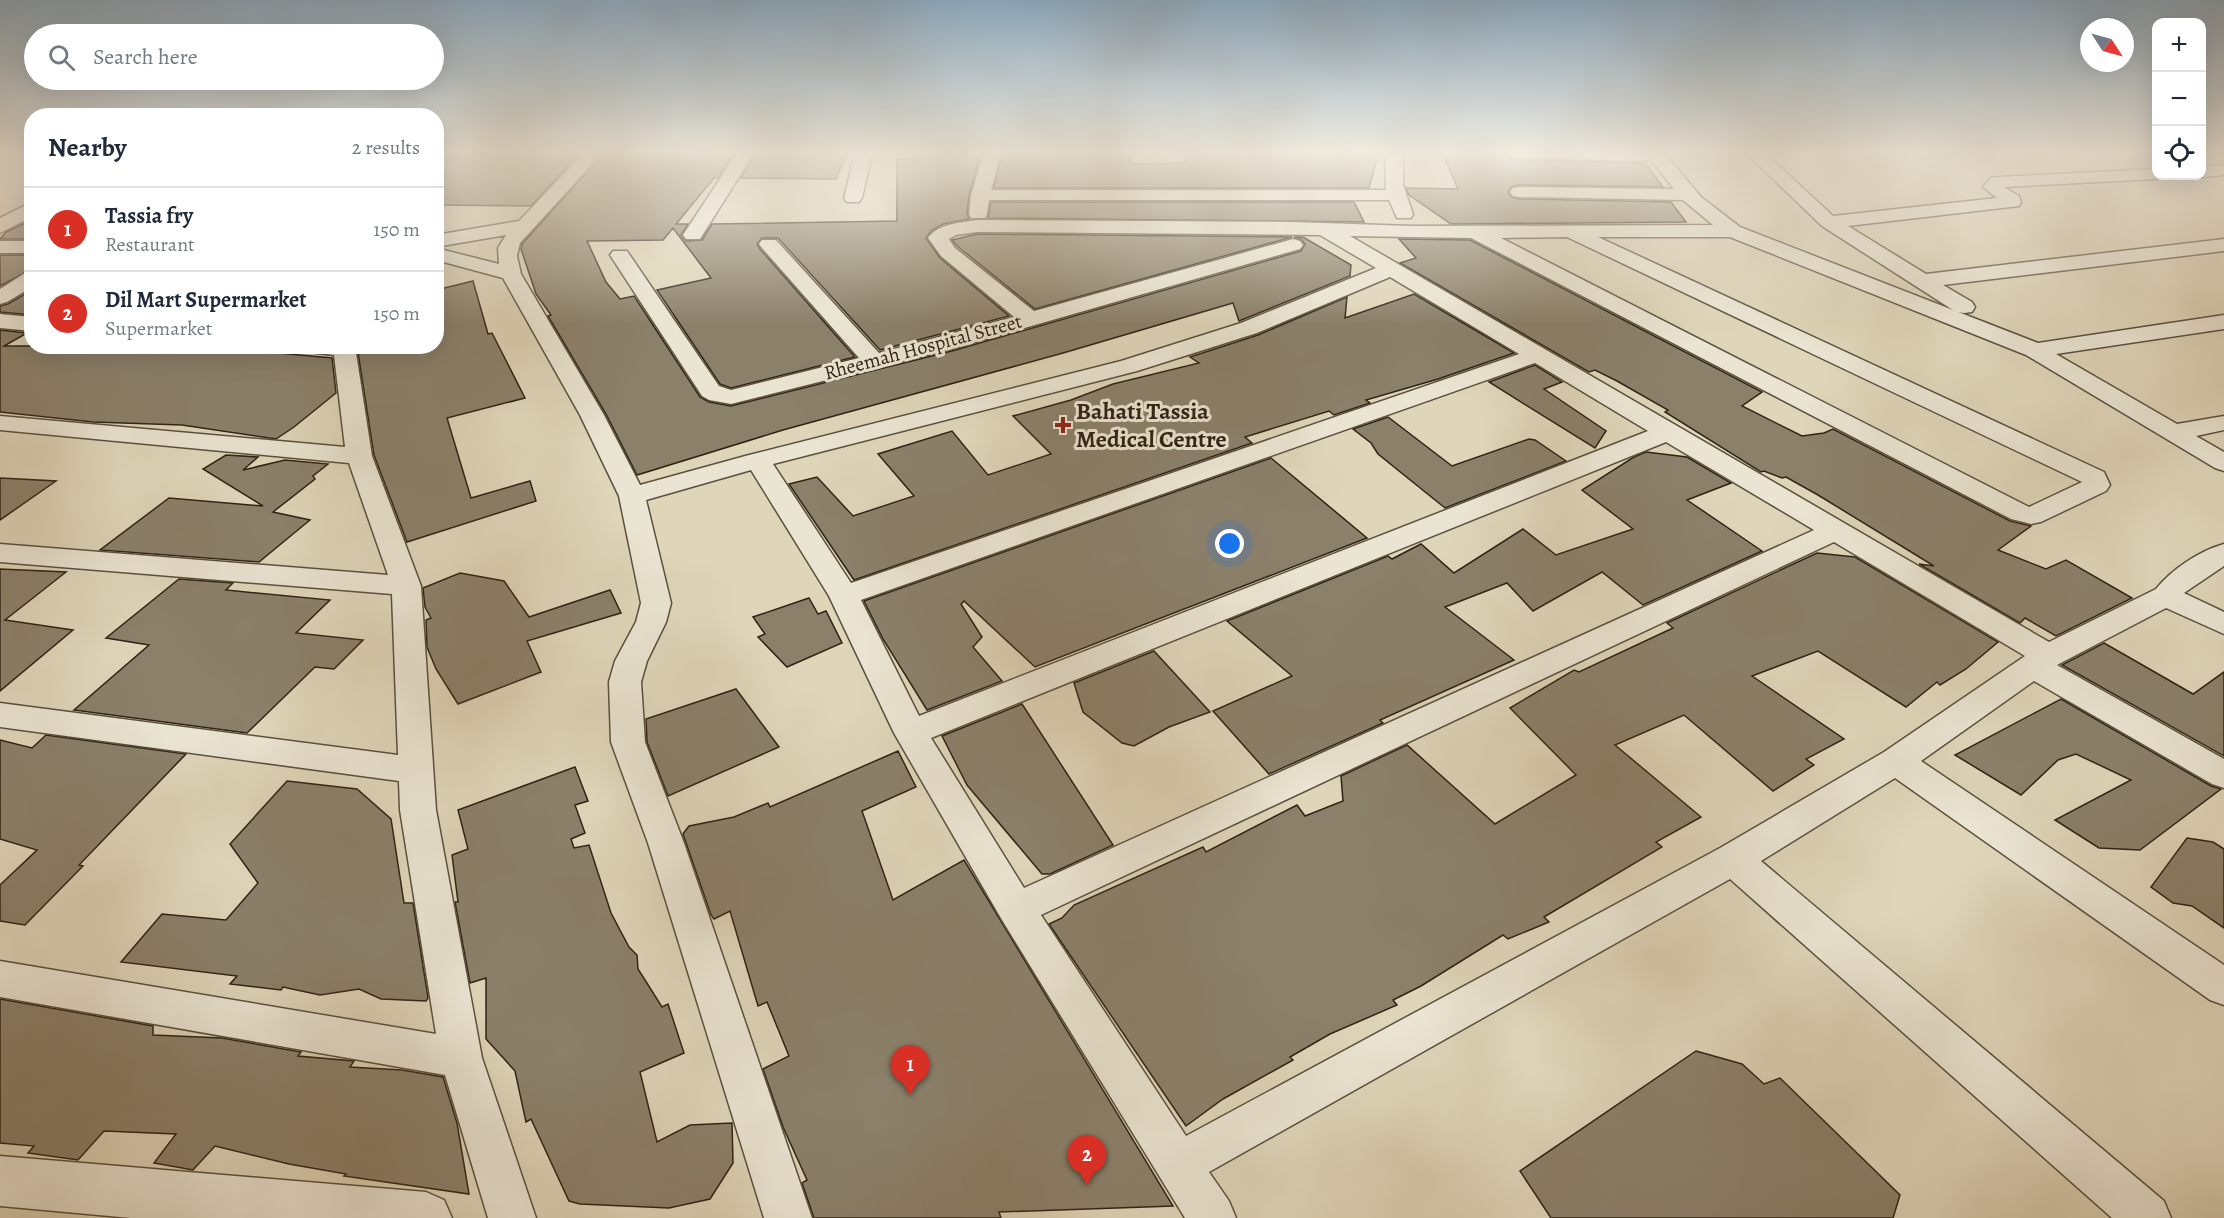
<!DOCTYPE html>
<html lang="en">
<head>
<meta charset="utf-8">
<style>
	:root { --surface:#fff; --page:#f6f6f7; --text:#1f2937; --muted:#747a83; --line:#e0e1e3; --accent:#d93025 }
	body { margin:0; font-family:Alegreya,serif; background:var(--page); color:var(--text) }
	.controls { position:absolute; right:18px; top:18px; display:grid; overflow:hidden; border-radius:12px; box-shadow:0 6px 24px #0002 }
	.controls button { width:54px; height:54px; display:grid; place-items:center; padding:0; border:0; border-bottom:2px solid var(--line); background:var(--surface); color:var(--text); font:30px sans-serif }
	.compass { position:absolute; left:2080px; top:18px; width:54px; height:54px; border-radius:50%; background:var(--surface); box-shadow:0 6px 24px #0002; rotate:126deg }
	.you { position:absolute; left:1230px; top:544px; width:21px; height:21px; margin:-15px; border:4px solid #fff; border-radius:50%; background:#1a73e8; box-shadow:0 0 0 9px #1a73e833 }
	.badge { display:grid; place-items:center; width:39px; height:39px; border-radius:50%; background:var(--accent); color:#fff; font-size:20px; font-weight:700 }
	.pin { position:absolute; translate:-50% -50px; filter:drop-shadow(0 2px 3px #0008) }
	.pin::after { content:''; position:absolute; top:32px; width:21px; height:18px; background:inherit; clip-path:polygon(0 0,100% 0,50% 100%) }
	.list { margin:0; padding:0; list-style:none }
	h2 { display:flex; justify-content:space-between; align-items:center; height:78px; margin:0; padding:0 24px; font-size:26px }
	h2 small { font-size:20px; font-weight:400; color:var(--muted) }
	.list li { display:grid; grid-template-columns:39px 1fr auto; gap:18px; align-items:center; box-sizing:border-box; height:84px; padding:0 24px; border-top:2px solid var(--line) }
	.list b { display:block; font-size:22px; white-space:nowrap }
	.list p { margin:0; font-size:20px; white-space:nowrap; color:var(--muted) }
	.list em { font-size:20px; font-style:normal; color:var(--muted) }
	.icon { flex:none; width:33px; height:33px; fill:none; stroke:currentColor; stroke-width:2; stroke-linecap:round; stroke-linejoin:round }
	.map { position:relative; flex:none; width:2224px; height:1218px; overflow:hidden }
	.search { position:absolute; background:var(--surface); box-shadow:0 6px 24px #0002; left:24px; top:24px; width:420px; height:66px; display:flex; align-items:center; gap:15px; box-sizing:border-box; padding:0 21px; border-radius:33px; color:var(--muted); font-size:22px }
	.panel { position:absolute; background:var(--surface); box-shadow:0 6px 24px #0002; left:24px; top:108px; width:420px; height:246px; border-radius:24px }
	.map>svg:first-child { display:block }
</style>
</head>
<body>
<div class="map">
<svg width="2224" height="1218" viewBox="0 0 2224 1218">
	<rect width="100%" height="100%" fill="#dfd5b9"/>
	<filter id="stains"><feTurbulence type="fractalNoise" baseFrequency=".00333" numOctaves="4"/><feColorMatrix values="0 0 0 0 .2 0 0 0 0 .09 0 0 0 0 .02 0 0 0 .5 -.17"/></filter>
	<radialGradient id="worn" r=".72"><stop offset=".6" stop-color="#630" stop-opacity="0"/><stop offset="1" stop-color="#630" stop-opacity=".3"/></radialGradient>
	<!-- building -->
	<g fill="#8b806a" stroke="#2f2314" stroke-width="1.5">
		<path d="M459 153H580L531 206 436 205V155L459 157Z"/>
		<path d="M604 153H734L718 178H714L676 224H688L681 235 686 241 702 240 712 224 897 221V159H916L917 153H981L969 195 967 214 969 219 943 224 931 231 926 238 940 258 1009 316 880 350 778 238H762L757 244 760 249 855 357 731 388 720 384 657 290 711 278 673 228 663 240 587 241 606 282 620 299 634 296 700 397 709 402 731 406 952 351 1301 251 1305 244 1301 239 1294 237H1303L1351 265 1350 276 1239 321 1233 303 1063 353 783 430 637 475 606 414 548 316 551 315 536 294 521 249 522 244Z"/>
		<path d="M756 153H847L836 179 741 178Z"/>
		<path d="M1003 153H1128L1131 164 1184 163 1185 153H1379L1369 188H994Z"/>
		<path d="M1507 156 1514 160 1645 163 1663 187 1519 185 1511 187 1508 192 1511 197 1519 199 1671 202 1686 222 1451 224 1409 195 1406 188 1458 189 1444 157Z"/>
		<path d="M991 202H1354L1364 222 988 218Z"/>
		<path d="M32 220V239H0L6 232Z"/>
		<path d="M977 234 1292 237 1035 309 957 246 952 240Z"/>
		<path d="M1399 239 1470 240 1762 392 1742 406 1802 436 1824 433 1833 429 2010 521 2031 526 1998 550 2046 569 2066 560 2132 598 2056 636 2025 618 2020 623 1919 564 1934 566 1818 495 1786 477 1782 478 1764 471 1761 472 1665 412 1668 410 1617 381 1595 370 1589 372 1400 263 1416 258Z"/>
		<path d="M0 255H32V269L0 286Z"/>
		<path d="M473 281 488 334 492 333 525 398 447 418 471 498 530 481 536 501 407 542 374 455 357 346H436V290Z"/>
		<path d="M32 290V315L0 312V306L8 304Z"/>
		<path d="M1414 294 1514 353 1438 379 1366 400 1370 403 1334 415 1329 411 1245 437 1252 443 854 580 789 484 817 477 853 516 914 496 878 454 952 431 988 475 1051 454 1013 416 1071 400 1113 384 1199 363 1190 357 1258 335 1347 297 1345 318Z"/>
		<path d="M0 330 27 333 4 346H204L332 358 336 393 294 427 276 439 182 425 93 422 0 412Z"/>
		<path d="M1535 365 1562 382 1544 389 1606 431 1595 448 1489 382Z"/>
		<path d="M1388 417 1452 466 1529 439 1535 440 1566 461 1445 508 1378 454 1371 443 1353 429Z"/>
		<path d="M1646 452 1687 457 1731 483 1687 500 1762 551 1643 605 1602 572 1533 611 1507 583 1445 607 1514 660 1380 720 1383 723 1269 774 1213 711 1292 676 1227 621 1388 556 1392 559 1421 544 1454 573 1523 529 1556 555 1633 529 1582 490 1634 457Z"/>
		<path d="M226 455 258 457 243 470 285 460 328 464 313 476 315 479 273 512 310 520 259 562 100 550 169 498 263 506 203 469Z"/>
		<path d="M1271 458 1367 538 1035 667 964 601 961 604 982 637 973 647 1002 681 927 710 883 639 864 601Z"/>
		<path d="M0 478 56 481 0 520Z"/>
		<path d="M1817 553 1855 557 1998 642 1966 669 1940 685 1937 682 1906 707 1818 651 1752 676 1844 739 1806 759 1814 765 1773 791 1684 715 1615 745 1701 817 1656 842 1662 847 1544 917 1549 922 1508 939 1503 935 1421 986 1393 1000 1397 1005 1330 1034 1290 1057 1293 1060 1223 1099 1186 1126 1049 924 1062 918 1074 905 1203 847 1206 852 1297 805 1305 816 1343 801 1341 776 1407 745 1495 824 1576 775 1510 708 1574 670 1579 672 1673 628 1667 623Z"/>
		<path d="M0 569 66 572 5 620 73 630 0 691Z"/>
		<path d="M460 573 504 581 529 617 610 590 621 613 527 641 541 672 458 704 436 669 427 647 426 620 431 618 425 607 423 588Z"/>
		<path d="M179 579 233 583 226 590 330 600 296 633 363 640 334 669 315 667 247 733 74 710 149 645 106 638Z"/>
		<path d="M809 598 818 614 826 611 842 643 787 667 758 637 765 634 753 617Z"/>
		<path d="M2104 643 2193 694 2224 672V756L2062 665Z"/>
		<path d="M1154 651 1210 712 1169 727 1134 746 1122 743 1083 712 1074 683Z"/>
		<path d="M736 689 779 747 668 796 647 742 646 719Z"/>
		<path d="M2061 699 2211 786 2221 789 2140 850 2099 848 2055 820 2131 780 2076 754 2058 760 2021 795 1955 755Z"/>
		<path d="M1022 704 1113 845 1050 874H1042L967 785 942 736Z"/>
		<path d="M46 735 186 754 79 865 83 866 25 925 0 921V885L37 850 0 839V740L32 748Z"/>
		<path d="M898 751 916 787 862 811 893 900 964 860 1173 1206 999 1212 1001 1218H814L802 1183 807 1180 783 1127 763 1069 789 1056 767 1002 758 1006 730 911 714 919 711 915 683 834 689 826 734 817 768 803 770 807Z"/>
		<path d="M575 767 588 801 575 805 585 833 571 839 574 848 589 845 611 913 629 947 637 955 638 969 662 1007 668 1004 684 1053 640 1072 657 1142 690 1125 732 1123 733 1163 710 1199 669 1208 580 1204 569 1201 531 1119 526 1122 515 1071 486 1039V978L470 983 455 902H458L452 855 468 849 458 810Z"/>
		<path d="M287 781 357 789 391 819 404 903H413L428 998 426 1001 381 999 359 989 320 995 283 987 281 990 230 984 237 976 121 962 162 914 226 920 258 883 230 844Z"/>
		<path d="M2187 838 2213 842 2224 849V928L2192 906 2173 903 2151 887Z"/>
		<path d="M0 999 153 1026V1035L222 1038 301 1052 298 1056 354 1061 350 1067 402 1070 443 1077 457 1123 469 1194 344 1176 346 1174 289 1164 215 1146 193 1170 154 1163 176 1134 104 1131 78 1160 28 1153 34 1146 0 1143Z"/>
		<path d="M1696 1051 1742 1064 1764 1084 1780 1078 1900 1195 1893 1218H1551L1520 1171Z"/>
	</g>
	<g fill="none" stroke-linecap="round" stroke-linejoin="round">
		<defs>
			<g id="minor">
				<path d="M584 153H602L520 243 517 256 521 274 604 415 640 485 749 455 1121 361 1241 323 1376 268 1320 235 977 232 956 235 949 239 955 248 1034 311 1293 239 1300 241 1303 245 1300 249 951 349 731 404 709 400 702 396 610 255 613 251H627L719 386 731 390 859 358 762 248 759 244 762 240H776L879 353 1014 317 941 256 928 238C939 223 960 223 977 220L1293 222 1412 226 1713 225 1683 200 1519 197 1513 196 1510 192 1513 188 1519 187 1674 189 1652 161 1514 158 1506 153H1664L1701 197 1740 227 2038 343 2224 315V329L2056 354 2177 424 2224 416V430L2196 436 2224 452V471L2215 468 2026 355 1730 237H1598L2104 472 2110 485 2106 491 2041 522 2031 524 2011 519 1471 238 1350 236 2049 642 2156 589C2171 570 2199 551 2224 544V566L2184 593 2224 612V634L2166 608 2057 665 2224 759V788L2212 784 2034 681 1921 761 2224 965V1005L2210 1000 1895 778 1761 861 2164 1201 2171 1218H2112L1730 879 1209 1172 1229 1201 1236 1218H1185L1002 920 894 733 829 596 751 470 646 500 671 603 666 622 647 661 641 682 645 742 684 843 812 1218H764L648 843 611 742 609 682 615 661 636 622 641 603 619 496 580 415 503 278 436 260V248L499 264 498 248 506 235 436 247V235L519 221ZM1567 237 2082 482 2029 507 1501 238ZM1390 277 1519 354 851 583 773 464 1137 371 1257 333ZM1535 363 1648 431 919 716 861 600ZM1666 442 1814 530 1024 888 931 738ZM1834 542 2025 656 1884 752 1720 848 1186 1136 1041 915Z"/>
				<path d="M737 153H754L700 239H686L683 235Z"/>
				<path d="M855 153H872L862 198 859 202H847L844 198Z"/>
				<path d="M984 153H1001L991 190H1386L1385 153H1403V185L1413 214 1411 218H1397L1389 200H989L987 214 985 218H971L969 214 971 195Z"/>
				<path d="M1746 153H1765L1833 216 1997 198 1983 187 1991 178 1997 177 2156 169V176H2164L2156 179 2004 187 2019 196 2021 202 2019 206 1848 226 1926 274 2224 239V251L1943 285 1972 302 1975 307 1972 312 1964 313 1956 312 1822 226Z"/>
				<path d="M2224 165V175L2202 177 2196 176H2202V167Z"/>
				<rect x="0" y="241" width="32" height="12"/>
				<path d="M32 271V287L7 302 0 304V289L25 273Z"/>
				<path d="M0 314 32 317V331L0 328Z"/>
				<path d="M297 346H355L372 456 421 586 436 810 482 1058 536 1218H488L445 1075 0 997V961L436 1034 400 810 399 781 0 727V703L398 755 392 594 0 562V544L388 575 349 463 0 430V416L345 447 334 355 300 351Z"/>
			</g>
			<g id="tertiary">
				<path d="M32 202V217L0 233V218Z"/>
				<path d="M0 1156 426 1192 444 1200 452 1218H131L0 1206Z"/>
			</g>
		</defs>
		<!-- minor casing -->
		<use href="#minor" stroke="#5b503d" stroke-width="3"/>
		<!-- tertiary casing -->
		<use href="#tertiary" stroke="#5b503d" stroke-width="3"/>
		<!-- minor -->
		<use href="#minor" fill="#eae4d2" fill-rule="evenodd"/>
		<!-- tertiary -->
		<use href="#tertiary" fill="#eae4d2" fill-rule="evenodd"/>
	</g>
	<!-- sky -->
	<linearGradient id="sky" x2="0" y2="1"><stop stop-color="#8ca9bf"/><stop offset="0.47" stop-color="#f1ece0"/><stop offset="1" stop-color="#f1ece0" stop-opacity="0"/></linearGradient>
	<rect width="2224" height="324" fill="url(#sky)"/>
	<!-- markers -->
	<path fill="#8f2418" stroke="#eae4d2" stroke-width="2" d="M1060 416h6v6h6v6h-6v6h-6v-6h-6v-6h6z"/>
	<g text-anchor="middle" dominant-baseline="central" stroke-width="6" stroke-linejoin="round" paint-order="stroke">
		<!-- far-street labels -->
		<g font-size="20" fill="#2f2314" stroke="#eae4d2">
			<text transform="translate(923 347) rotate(-15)">Rheemah Hospital Street</text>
		</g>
		<!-- poi labels -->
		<g font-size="24" font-weight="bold" fill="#2f2314" stroke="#eae4d2" text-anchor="start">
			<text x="1076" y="411">Bahati Tassia<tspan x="1076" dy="28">Medical Centre</tspan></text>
		</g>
	</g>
	<rect width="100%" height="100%" filter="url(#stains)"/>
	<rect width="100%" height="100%" fill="url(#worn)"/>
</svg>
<div class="controls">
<button>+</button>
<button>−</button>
<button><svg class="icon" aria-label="locate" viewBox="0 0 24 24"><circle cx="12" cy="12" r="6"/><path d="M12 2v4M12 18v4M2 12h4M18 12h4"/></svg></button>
</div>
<svg class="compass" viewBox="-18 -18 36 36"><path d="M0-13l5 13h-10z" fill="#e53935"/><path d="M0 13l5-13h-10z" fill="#747a83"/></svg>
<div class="you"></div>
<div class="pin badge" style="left:910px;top:1095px">1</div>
<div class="pin badge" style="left:1087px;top:1185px">2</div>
<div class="search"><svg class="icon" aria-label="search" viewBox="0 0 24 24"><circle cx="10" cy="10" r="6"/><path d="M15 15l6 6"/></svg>Search here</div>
<section class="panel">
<h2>Nearby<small>2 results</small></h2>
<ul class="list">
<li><span class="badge">1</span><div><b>Tassia fry</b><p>Restaurant</p></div><em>150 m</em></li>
<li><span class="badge">2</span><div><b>Dil Mart Supermarket</b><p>Supermarket</p></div><em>150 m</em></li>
</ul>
</section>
</div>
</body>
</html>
